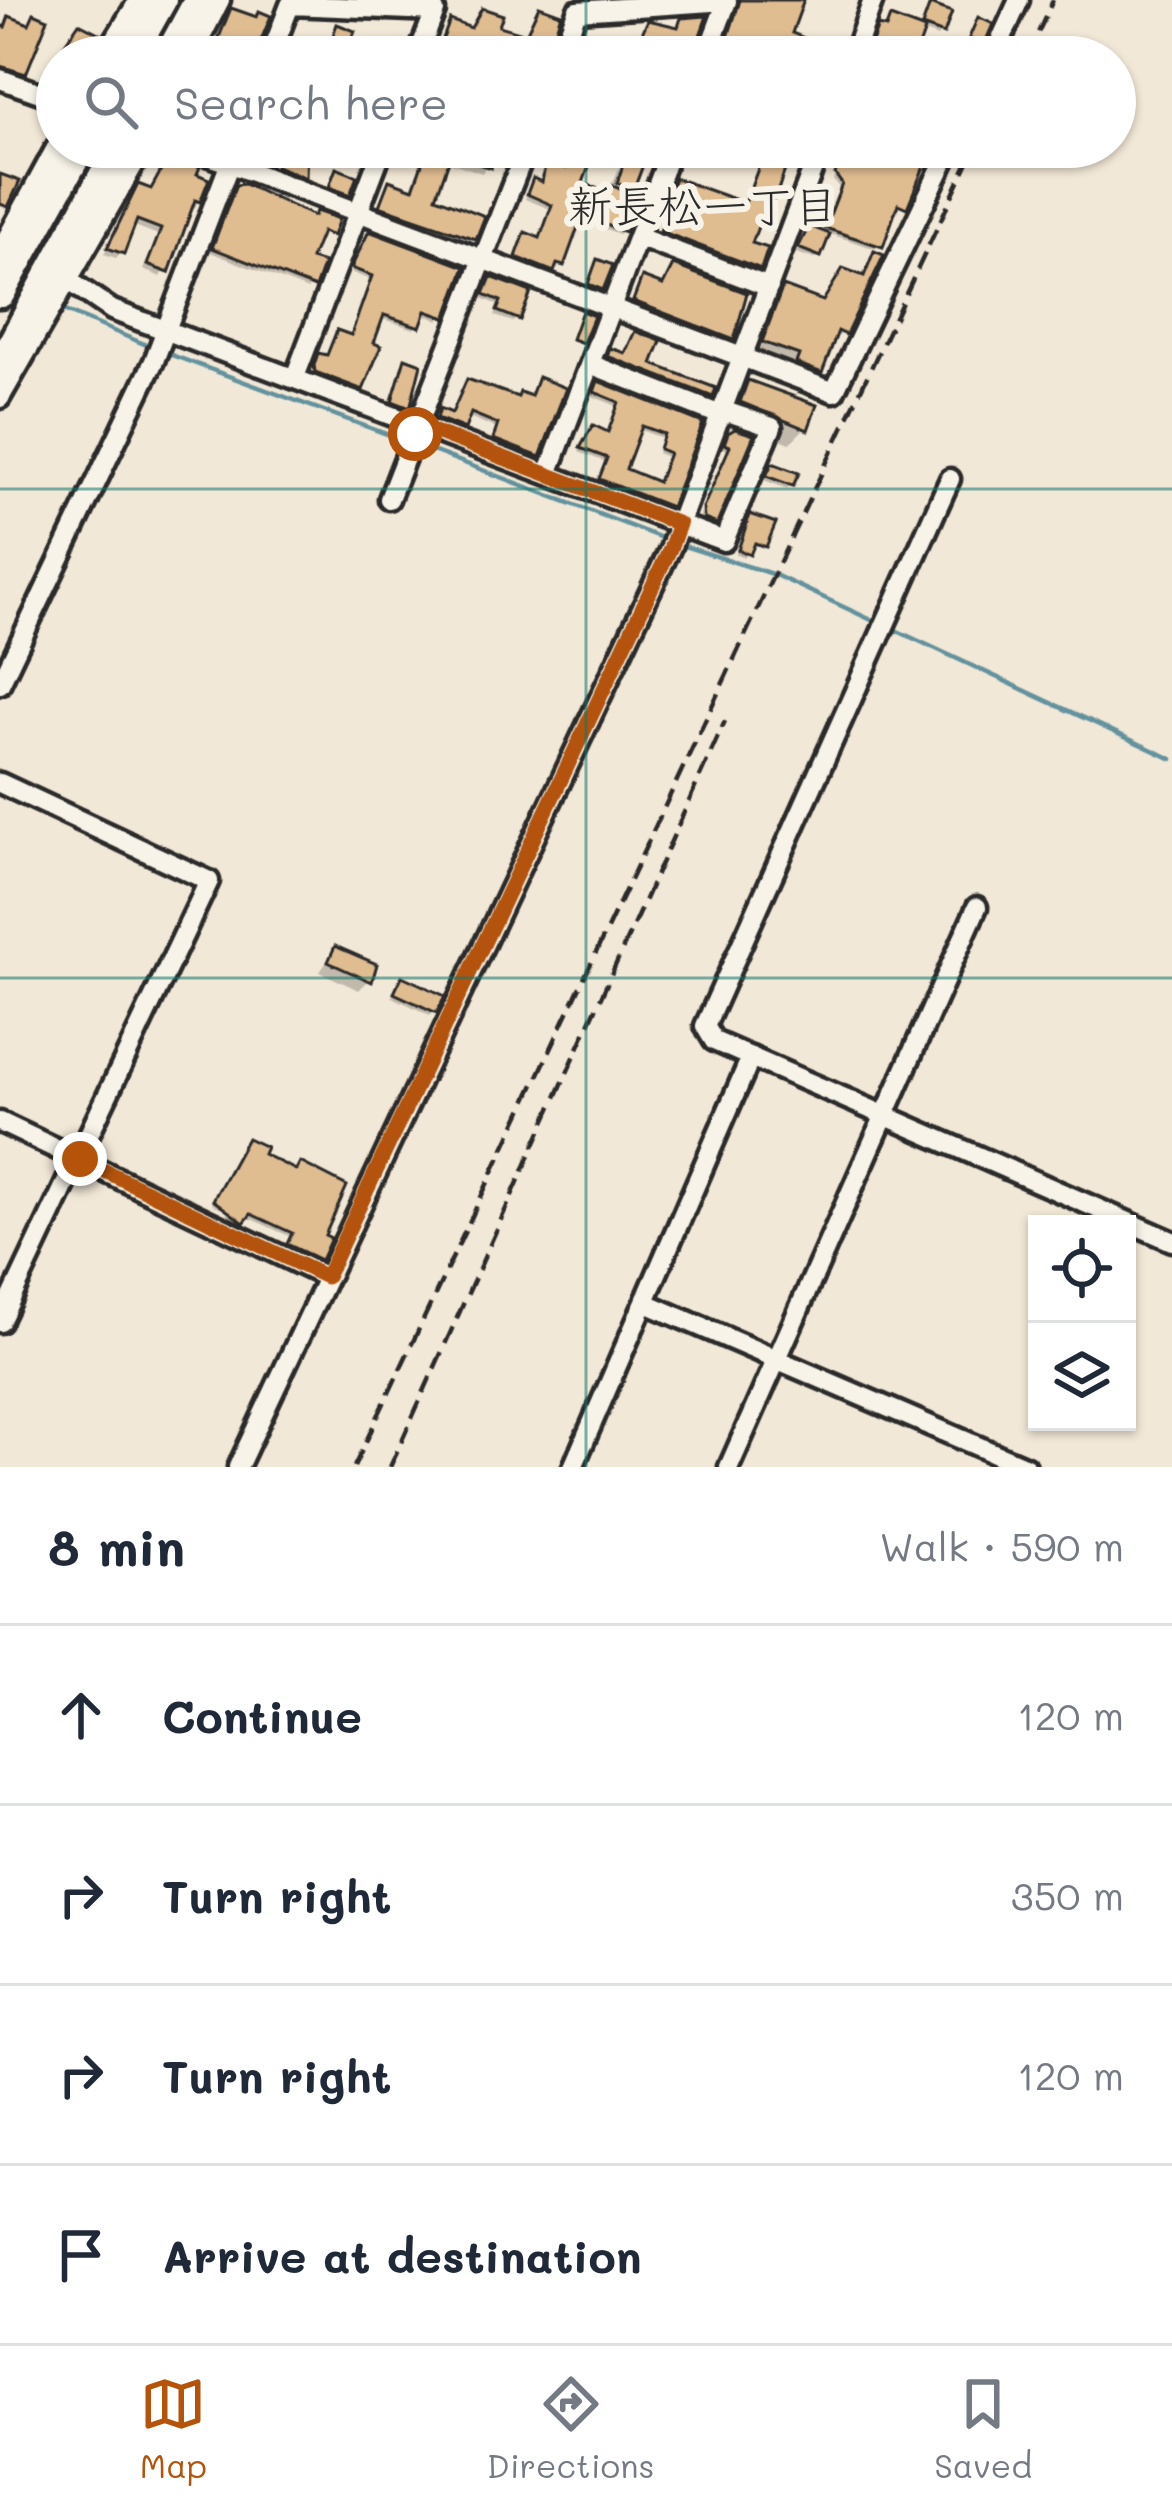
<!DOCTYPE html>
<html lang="en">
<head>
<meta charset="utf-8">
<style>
	:root { --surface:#fff; --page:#f6f6f7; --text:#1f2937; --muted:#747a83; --line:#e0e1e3; --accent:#b45309 }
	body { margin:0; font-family:Mali,"Klee One",sans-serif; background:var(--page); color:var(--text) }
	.controls { position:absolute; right:36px; bottom:36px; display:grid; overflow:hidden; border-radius:0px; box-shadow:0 3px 9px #0004 }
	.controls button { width:108px; height:108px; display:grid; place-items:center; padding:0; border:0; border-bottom:3px solid var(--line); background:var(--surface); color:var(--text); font:60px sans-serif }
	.stop { position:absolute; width:36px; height:36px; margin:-27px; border:9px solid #b45309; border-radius:50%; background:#fff }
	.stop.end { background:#b45309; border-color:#fff; box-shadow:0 3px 12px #0008 }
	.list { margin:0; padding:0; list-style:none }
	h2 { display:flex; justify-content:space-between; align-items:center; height:156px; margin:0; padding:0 48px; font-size:51px }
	h2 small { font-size:39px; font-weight:400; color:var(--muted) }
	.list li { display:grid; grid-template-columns:78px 1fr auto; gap:36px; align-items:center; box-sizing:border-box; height:180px; padding:0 48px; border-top:3px solid var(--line) }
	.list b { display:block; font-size:45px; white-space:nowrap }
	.list em { font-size:39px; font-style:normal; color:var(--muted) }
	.icon { flex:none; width:66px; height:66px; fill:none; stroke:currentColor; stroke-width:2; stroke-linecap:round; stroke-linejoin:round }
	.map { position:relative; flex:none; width:1172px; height:1467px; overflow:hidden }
	.search { position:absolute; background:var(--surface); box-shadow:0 3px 9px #0004; left:36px; right:36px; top:36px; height:132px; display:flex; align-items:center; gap:30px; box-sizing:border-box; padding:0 42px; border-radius:66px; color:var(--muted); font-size:45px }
	.sheet { height:876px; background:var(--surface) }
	nav { display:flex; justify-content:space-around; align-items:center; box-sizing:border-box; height:168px; border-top:3px solid var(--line); background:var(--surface); font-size:33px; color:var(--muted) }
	nav a { display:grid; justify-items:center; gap:6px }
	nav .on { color:var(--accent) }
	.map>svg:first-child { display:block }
</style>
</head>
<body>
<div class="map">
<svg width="1172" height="1467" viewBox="0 0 1172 1467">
	<rect width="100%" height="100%" fill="#f2e8d7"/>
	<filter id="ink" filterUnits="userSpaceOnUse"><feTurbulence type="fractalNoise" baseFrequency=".00833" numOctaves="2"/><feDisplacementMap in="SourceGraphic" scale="24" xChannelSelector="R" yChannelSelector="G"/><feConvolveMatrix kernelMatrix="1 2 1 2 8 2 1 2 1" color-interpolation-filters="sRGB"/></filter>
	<g filter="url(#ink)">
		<!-- shadow -->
		<g fill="#0003" fill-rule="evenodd">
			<path d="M778 0 788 35 819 57H727L731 47 725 44 737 4Z"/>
			<path d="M931 7 941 33 937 37 922 31 912 57H865L875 34 890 21 920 31Z"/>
			<path d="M540 10 547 57H434L450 24 469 31 482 11 496 28 524 37Z"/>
			<path d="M232 11 255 20 251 57H207L221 22Z"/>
			<path d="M703 19 691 57H607L615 47 632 53 649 23 673 29 682 21Z"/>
			<path d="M979 21 989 26 975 57H957Z"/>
			<path d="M0 41 23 72 20 76 0 71Z"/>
			<path d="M66 43 88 57H57V91L42 84 62 47Z"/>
			<path d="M265 147H303L299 160 307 163 304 177 300 180 273 170 277 151Z"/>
			<path d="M416 147H496L482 173 446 161 432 198 474 238 468 244 375 212 390 183 410 191 425 151Z"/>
			<path d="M609 147H655L613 212 623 230 619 234 577 219 558 269 547 274 514 261 526 236 538 241 550 209 525 199 533 182 540 185 543 168 565 171 575 148 579 185 607 196 624 157Z"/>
			<path d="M722 147H795L748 244 758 268 754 272 658 235 676 181 744 206 760 162Z"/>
			<path d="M858 147 914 159 919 147H926L904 206 894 207 876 249 827 233 815 259 796 253 805 234H822L840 189 833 180 838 166H851Z"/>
			<path d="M172 154 198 201 161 277 143 270 158 235 132 225 122 253 116 258 104 254 133 193 139 188 150 192Z"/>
			<path d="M336 172 348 193 344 197 327 191Z"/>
			<path d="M237 188 330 234 317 235 308 261V290L210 252Z"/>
			<path d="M366 238 443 316 439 320 422 314 414 329 380 318 357 393 312 371 319 357 326 358 338 333 349 338 370 280 350 272Z"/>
			<path d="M875 255 844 333 831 340 811 380 789 372 792 364 756 351 775 298 784 289 821 303 844 271 860 278Z"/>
			<path d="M598 263 601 289 597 293 586 289Z"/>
			<path d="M674 268 731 338 724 345 627 309 643 281 661 287Z"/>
			<path d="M491 280 517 318 513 322 495 316 499 305 482 298Z"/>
			<path d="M636 335 649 366 710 396 702 404 601 364 611 351 622 355Z"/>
			<path d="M406 361 408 406 400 414 386 409Z"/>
			<path d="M539 380 533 459 491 443 496 428 466 416 458 431 435 422 441 412 451 415 464 386 516 400 529 399Z"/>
			<path d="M749 384 805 428 790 443 727 417 734 399Z"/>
			<path d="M598 385 699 424 665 509 597 483 605 462 579 452 590 433 607 434 617 406 592 396ZM637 429 662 438 657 453 667 457 657 484 622 470Z"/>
			<path d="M736 432 714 522 710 526 701 522 700 515 727 450 723 448Z"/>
			<path d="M772 466 791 485 787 489 764 480Z"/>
			<path d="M751 517 764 546H751L744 557 735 554Z"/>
			<path d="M335 949 369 980 359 990 320 972Z"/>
			<path d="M399 983 434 1011 430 1015 392 997Z"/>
			<path d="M244 1145 295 1173 321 1236 315 1261 286 1247 291 1237 245 1216 239 1222 225 1218 228 1212 212 1204Z"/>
		</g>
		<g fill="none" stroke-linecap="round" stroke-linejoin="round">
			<!-- stream -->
			<g stroke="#64929e" stroke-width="4.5">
				<path d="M61 309 156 349"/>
				<path d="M166 353 403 440"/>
				<path d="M414 444 667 540"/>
				<path d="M678 544 775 575 878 623"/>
				<path d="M889 627 1172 759"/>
			</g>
		</g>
		<!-- building -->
		<g fill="#e0bc91" stroke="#2b2b2b" stroke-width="3" fill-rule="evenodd">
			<path d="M740 0H804L792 33 826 47 822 57H776L757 50 755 57H728L733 43 727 40Z"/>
			<path d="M930 4 952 12 944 34 922 26Z"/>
			<path d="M539 6 561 14 547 57H486L442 41 450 20 471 28 482 8 503 15 499 26 526 34Z"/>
			<path d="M231 8 257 17 259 11 271 16 254 57H211Z"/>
			<path d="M34 13 48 19 26 74 0 66V25L5 27 9 16 29 24Z"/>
			<path d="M707 16 693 55 656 41 653 48 638 42 648 20 678 27 681 18Z"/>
			<path d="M890 17 925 30 915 57H867L878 26 886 28Z"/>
			<path d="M978 17 993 24 984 45 969 38Z"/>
			<path d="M79 23 102 35 91 57H56Z"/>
			<path d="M337 24 355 31 347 53 352 57H309L314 42 329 47Z"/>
			<path d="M614 43 648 55V57H610Z"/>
			<path d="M279 147H307L306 178 276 166Z"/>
			<path d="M428 147H498L491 168 451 155 436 197 485 216 476 239 379 206 389 180 413 189Z"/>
			<path d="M574 147H596L583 183 608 193 611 185 625 191 617 210 631 216 625 232 582 216 564 266 557 264 554 272 516 257 525 232 540 238 552 205 527 194 533 178 542 182 546 161 566 168Z"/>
			<path d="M623 147H658L653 160 646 157 634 189 617 183 628 150Z"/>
			<path d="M736 147H793L772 207 766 205 752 243 768 248 761 269 660 231 676 193 670 191 675 178 745 203 762 158Z"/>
			<path d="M859 147H888L915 156 918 147H932L907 208 898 204 883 247 825 228 842 184 835 174 841 159 853 164Z"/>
			<path d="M173 149 180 159 200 167 197 174 209 179 200 202 195 200 169 273 147 265 161 229 137 220 124 254 107 248 138 184 151 189Z"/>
			<path d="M336 168 357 176 350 195 329 187Z"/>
			<path d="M0 174 20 181 8 207 0 204Z"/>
			<path d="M244 184 314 216 316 211 339 219 333 236 322 232 311 259 324 263 315 288 212 248 236 185Z"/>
			<path d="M809 226 830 234 821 257 798 248Z"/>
			<path d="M369 231 465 267 446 318 426 311 420 327 384 315 374 343 381 346 363 390 315 372 314 365 318 353 327 355 337 330 351 335 372 276 351 268Z"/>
			<path d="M874 251 884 255 846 335 838 331 822 373 796 363 799 355 762 342 783 286 823 301 843 268 864 276Z"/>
			<path d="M597 259 613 265 603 290 588 284Z"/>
			<path d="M673 265 747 293 734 340 633 301 642 277 663 285Z"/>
			<path d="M491 277 531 292 520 320 497 311 501 301 484 294Z"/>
			<path d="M582 311 594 316 583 343 572 339Z"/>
			<path d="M635 331 661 341 652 364 716 388 713 397 607 356 610 348 625 353Z"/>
			<path d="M405 358 421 364 410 408 392 401Z"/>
			<path d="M538 377 566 388 540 457 493 439 498 424 471 413 465 429 437 418 440 408 452 413 467 379 518 397 520 392 531 396Z"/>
			<path d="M748 380 817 405 808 430 740 402Z"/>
			<path d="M598 381 703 423 671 507 599 479 607 458 580 448 593 425 608 432 619 402 594 392ZM642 426 664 434 659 449 669 453 658 482 626 469Z"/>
			<path d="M735 429 754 435 717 524 704 519 703 508 730 446 724 444 728 433Z"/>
			<path d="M772 463 799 473 793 486 766 476Z"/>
			<path d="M750 514 776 523 766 547 755 543 750 555 738 550Z"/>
			<path d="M335 946 377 964 372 982 328 962Z"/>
			<path d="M402 976 445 996 437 1013 394 993Z"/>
			<path d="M247 1138 266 1147 263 1154 296 1170 300 1162 347 1186 325 1235 331 1238 321 1260 287 1244 292 1233 251 1214 244 1223 213 1200Z"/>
		</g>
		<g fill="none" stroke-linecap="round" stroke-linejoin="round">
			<defs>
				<g id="minor">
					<path d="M104 57 139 0"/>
					<path d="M191 57 220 0"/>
					<path d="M270 57 290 5 435 11 417 57"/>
					<path d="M560 57 577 11 727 1 706 57"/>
					<path d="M853 57 873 0"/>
					<path d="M993 57 1019 0"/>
					<path d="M0 79 57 99"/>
					<path d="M186 147 834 392 951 147"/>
					<path d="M638 237 769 287"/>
					<path d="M0 251 57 146"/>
					<path d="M68 280 112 310 724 541 772 427 725 411"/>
					<path d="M590 364 723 416"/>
					<path d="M295 377 383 147"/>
					<path d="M0 398 144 147"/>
					<path d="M548 474 672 147"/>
					<path d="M950 479 705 1026 714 1041 1172 1241"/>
					<path d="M389 499 527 147"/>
					<path d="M0 684 154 361 236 147"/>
					<path d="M0 783 209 881 0 1322"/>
					<path d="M0 1122 326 1277"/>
					<path d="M646 1303 1026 1467"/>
					<path d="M238 1467 670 549 821 147"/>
					<path d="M573 1467 751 1057"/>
					<path d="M729 1467 977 907"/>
				</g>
				<g id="trunk">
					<path d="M129 57 161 0"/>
					<path d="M169 57 200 0"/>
					<path d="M0 292 80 147"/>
					<path d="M0 368 120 147"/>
				</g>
			</defs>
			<!-- minor casing -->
			<use href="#minor" stroke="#2b2b2b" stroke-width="27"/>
			<!-- trunk casing -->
			<use href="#trunk" stroke="#2b2b2b" stroke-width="39"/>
			<!-- minor -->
			<use href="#minor" stroke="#f7f3e8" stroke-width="18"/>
			<!-- trunk -->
			<use href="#trunk" stroke="#f7f3e8" stroke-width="30"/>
			<!-- rail -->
			<g stroke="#2b2b2b" stroke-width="4.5" stroke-dasharray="18 9" stroke-linecap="butt">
				<path d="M1027 57 1053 0"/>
				<path d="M354 1467 975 147"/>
				<path d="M390 1467 725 721"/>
			</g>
		</g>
	</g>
	<g fill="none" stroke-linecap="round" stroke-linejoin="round" filter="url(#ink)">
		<!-- route -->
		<path stroke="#b45309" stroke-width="15" d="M80 1159 326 1277 670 549 679 524 422 427 415 434"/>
	</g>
	<!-- grid -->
	<path fill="none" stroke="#0f766e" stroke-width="3" stroke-opacity="0.55" d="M586 0V57M586 147V1467M0 489H1172M0 978H1172"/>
	<g text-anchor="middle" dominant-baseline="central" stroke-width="12" stroke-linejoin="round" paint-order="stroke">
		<!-- neighbourhood labels -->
		<g font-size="45" fill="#2b2b2b" stroke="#f7f3e8">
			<text x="703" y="204">新長松一丁目</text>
		</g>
	</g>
</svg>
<div class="controls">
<button><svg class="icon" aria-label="locate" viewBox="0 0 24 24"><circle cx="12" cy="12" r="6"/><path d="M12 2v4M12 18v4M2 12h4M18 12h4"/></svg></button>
<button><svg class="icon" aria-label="layers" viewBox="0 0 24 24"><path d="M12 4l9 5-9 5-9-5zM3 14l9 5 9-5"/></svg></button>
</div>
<div class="stop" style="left:415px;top:434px"></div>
<div class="stop end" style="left:80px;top:1159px"></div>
<div class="search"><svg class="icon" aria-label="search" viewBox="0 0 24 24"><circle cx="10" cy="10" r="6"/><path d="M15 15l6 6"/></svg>Search here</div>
</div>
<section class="sheet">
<h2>8 min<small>Walk · 590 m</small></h2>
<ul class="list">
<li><svg class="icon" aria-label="ahead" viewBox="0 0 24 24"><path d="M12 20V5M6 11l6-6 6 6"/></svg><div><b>Continue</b></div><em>120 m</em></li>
<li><svg class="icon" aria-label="right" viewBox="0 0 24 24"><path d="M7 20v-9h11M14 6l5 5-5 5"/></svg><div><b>Turn right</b></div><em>350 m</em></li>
<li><svg class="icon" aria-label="right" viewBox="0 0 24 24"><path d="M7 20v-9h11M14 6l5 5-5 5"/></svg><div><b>Turn right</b></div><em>120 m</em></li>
<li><svg class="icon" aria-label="arrive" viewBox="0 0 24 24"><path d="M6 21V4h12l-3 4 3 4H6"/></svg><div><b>Arrive at destination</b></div></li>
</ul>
</section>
<nav>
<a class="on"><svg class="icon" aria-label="map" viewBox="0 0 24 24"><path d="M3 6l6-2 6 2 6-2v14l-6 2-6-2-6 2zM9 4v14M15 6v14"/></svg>Map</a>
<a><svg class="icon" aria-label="directions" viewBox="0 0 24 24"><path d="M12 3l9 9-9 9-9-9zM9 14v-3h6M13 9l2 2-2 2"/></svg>Directions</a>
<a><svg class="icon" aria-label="saved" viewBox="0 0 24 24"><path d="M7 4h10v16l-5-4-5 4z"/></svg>Saved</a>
</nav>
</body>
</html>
